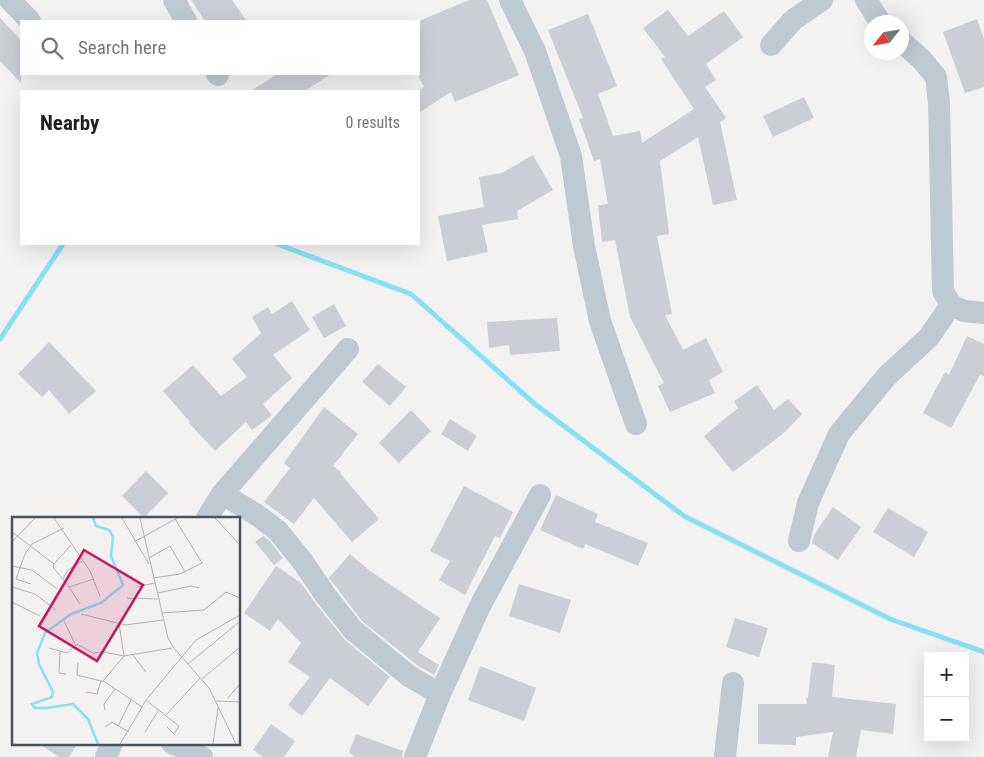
<!DOCTYPE html>
<html lang="en">
<head>
<meta charset="utf-8">
<style>
	:root { --surface:#fff; --page:#f6f6f6; --text:#202124; --muted:#757577; --line:#e0e0e0 }
	body { margin:0; font-family:"Roboto Condensed",sans-serif; background:var(--page); color:var(--text) }
	.controls { position:absolute; right:15px; bottom:15px; display:grid; overflow:hidden; border-radius:0px; box-shadow:0 5px 20px #0002 }
	.controls button { width:45px; height:45px; display:grid; place-items:center; padding:0; border:0; border-bottom:1px solid var(--line); background:var(--surface); color:var(--text); font:25px sans-serif }
	.compass { position:absolute; left:864px; top:15px; width:45px; height:45px; border-radius:50%; background:var(--surface); box-shadow:0 5px 20px #0002; rotate:239deg }
	.list { margin:0; padding:0; list-style:none }
	h2 { display:flex; justify-content:space-between; align-items:center; height:65px; margin:0; padding:0 20px; font-size:21px }
	h2 small { font-size:16px; font-weight:400; color:var(--muted) }
	.icon { flex:none; width:28px; height:28px; fill:none; stroke:currentColor; stroke-width:2; stroke-linecap:round; stroke-linejoin:round }
	.map { position:relative; flex:none; width:984px; height:757px; overflow:hidden }
	.search { position:absolute; background:var(--surface); box-shadow:0 5px 20px #0002; left:20px; top:20px; width:400px; height:55px; display:flex; align-items:center; gap:12px; box-sizing:border-box; padding:0 18px; border-radius:0px; color:var(--muted); font-size:19px }
	.panel { position:absolute; background:var(--surface); box-shadow:0 5px 20px #0002; left:20px; top:90px; width:400px; height:155px; border-radius:0px }
	.map>svg:first-child { display:block }
</style>
</head>
<body>
<div class="map">
<svg width="984" height="757" viewBox="0 0 984 757">
	<rect width="100%" height="100%" fill="#f4f1f1"/>
	<g fill="none" stroke-linecap="round" stroke-linejoin="round">
		<!-- stream -->
		<g stroke="#86e0f6" stroke-width="5">
			<path d="M277 244 411 294 536 405 684 516 890 619 984 652"/>
			<path d="M0 339 63 244"/>
		</g>
	</g>
	<!-- building -->
	<g fill="#cbced4">
		<path d="M191 0H232L247 21H205Z"/>
		<path d="M469 0H487L519 75 455 102 451 92 419 113V90L424 87 419 78V21Z"/>
		<path d="M668 10 688 36 724 11 743 37 706 64 716 80 705 87 726 118 720 122 737 200 713 205 698 137 660 161 669 234 657 236 672 314 665 315 683 350 706 338 723 372 709 380 715 393 670 412 658 386 664 383 630 317 615 240 602 242 598 205 608 204 600 159 594 161 579 119 583 118 548 30 588 14 617 86 598 94 613 136 640 131 642 143 694 109 661 59 665 57 643 28Z"/>
		<path d="M0 18 21 40V83L0 61Z"/>
		<path d="M977 19 984 39V87L965 93 943 32Z"/>
		<path d="M277 74H331L305 91H251Z"/>
		<path d="M804 97 814 118 773 137 763 116Z"/>
		<path d="M533 155 553 190 517 211 518 219 482 225 488 252 447 261 438 216 484 207 479 177 502 173Z"/>
		<path d="M292 301 310 330 273 355 292 378 263 404 272 415 252 430 246 422 215 451 189 423 190 422 163 391 193 365 221 396 247 377 232 359 261 333 252 317 268 307 272 314Z"/>
		<path d="M334 304 346 326 324 338 312 317Z"/>
		<path d="M557 318 560 351 510 355 509 345 489 348 487 322Z"/>
		<path d="M967 336 984 344V376L980 375 951 428 923 413 945 372 949 375Z"/>
		<path d="M49 342 96 391 69 414 49 390 42 397 18 374Z"/>
		<path d="M378 364 406 387 390 406 362 382Z"/>
		<path d="M757 385 774 410 788 399 802 414 785 432 733 472 704 436 738 408 734 401Z"/>
		<path d="M324 407 358 434 333 466 341 472 340 473 379 519 352 542 314 498 294 524 264 502 290 468 284 463Z"/>
		<path d="M411 410 431 431 399 463 379 443Z"/>
		<path d="M450 419 477 436 468 451 441 434Z"/>
		<path d="M146 471 168 493 144 518 122 496Z"/>
		<path d="M464 486 513 512 500 538 495 536 465 595 439 580 450 561 430 551Z"/>
		<path d="M556 495 598 514 595 522 648 543 638 566 585 544 583 549 540 530Z"/>
		<path d="M833 507 861 527 838 560 812 543 814 535Z"/>
		<path d="M888 508 928 532 914 557 873 532Z"/>
		<path d="M263 536 269 540 283 558 274 565 255 542Z"/>
		<path d="M350 554 370 571 440 618 418 652 439 665 434 675 417 665 362 621 337 588 329 578Z"/>
		<path d="M276 566 301 583 316 604 345 640 390 677 368 706 330 678 302 716 288 705 310 677 288 662 301 643 278 619 270 631 244 613Z"/>
		<path d="M519 584 571 600 560 633 509 616Z"/>
		<path d="M735 618 768 628 759 657 726 647Z"/>
		<path d="M812 662 835 665 832 697 896 704 893 734 861 730 856 757H828L833 732 796 737V745L758 744V704H807L806 698H808Z"/>
		<path d="M480 666 536 688 524 721 468 700Z"/>
		<path d="M271 724 295 741 284 757H263L253 750Z"/>
		<path d="M356 734 403 751 402 757H355L349 752Z"/>
		<path d="M38 743H78L69 757H59Z"/>
	</g>
	<g fill="none" stroke-linecap="round" stroke-linejoin="round">
		<!-- minor -->
		<g stroke="#bec9d2" stroke-width="22">
			<path d="M10 0 30 21"/>
			<path d="M174 0 186 21"/>
			<path d="M510 0 535 51 571 156 584 246 600 321 636 424"/>
			<path d="M866 0 880 22"/>
			<path d="M902 42 922 60 936 77 939 103 943 291 951 305 964 311 984 313"/>
			<path d="M771 45 793 20 822 0"/>
			<path d="M217 74 218 75"/>
			<path d="M222 494 257 515 278 531 303 562 326 596 353 630 409 676 440 694 415 757"/>
			<path d="M207 518 222 494 348 349"/>
			<path d="M799 541 808 503 839 434 887 376 929 337 951 305"/>
			<path d="M440 694 480 606 540 495"/>
			<path d="M172 743 202 757"/>
			<path d="M106 757 112 743"/>
			<path d="M725 757 733 683"/>
		</g>
	</g>
	<!-- overview -->
	<g transform="translate(12 517)">
		<rect width="228" height="228" fill="#f4f1f1"/>
		<path fill="none" stroke="#86e0f6" stroke-width="2.5" d="M81 1 84 9 97 13 101 20 99 39 111 68 89 86 59 97 33 116 25 136 27 147 41 175 40 180 20 187 23 191H34L61 187 76 202 86 227"/>
		<path fill="none" stroke="#afb3b7" stroke-width="1" d="M42 1 78 54 88 79M110 1 137 47M128 1 156 121 161 130 197 171 224 227M203 1 228 28M0 15 42 47 59 28M0 25 23 1M122 25 165 1M137 41 158 29 173 55M42 47 41 50 57 70 82 62M0 49 20 53 45 72M141 61 168 57 190 46 163 2M51 62 55 54 70 44M19 67 4 62 13 37 20 27 52 11M0 70 23 77 44 93M57 70 68 87M125 70 143 66M145 76 179 69 187 71M115 81 146 82M0 85 28 99M150 96 192 93 214 75 228 81M69 97 113 108 151 103M52 104 63 127M37 131 55 136 65 127 81 136 92 135 112 139 160 131M48 134 47 156 54 157M120 137 134 155M66 146 65 158 93 165 130 190 134 183M176 147 226 106M190 162 228 130M91 164 112 139 107 107M74 175 85 177 89 163M215 182 228 167M204 184 228 185M93 193 92 187 103 172M153 199 188 161M106 209 119 183M93 210 100 205 117 215M155 210 162 217 167 209 134 183 184 123 228 98M133 215 146 194M108 227 130 190M201 227 206 191"/>
		<path fill="#c2185b" fill-opacity="0.15" stroke="#c2185b" stroke-width="2.5" d="M72 33 131 68 85 144 27 109Z"/>
		<rect width="228" height="228" fill="none" stroke="#475561" stroke-width="2.5"/>
	</g>
</svg>
<div class="controls">
<button>+</button>
<button>−</button>
</div>
<svg class="compass" viewBox="-18 -18 36 36"><path d="M0-13l5 13h-10z" fill="#e53935"/><path d="M0 13l5-13h-10z" fill="#757577"/></svg>
<div class="search"><svg class="icon" aria-label="search" viewBox="0 0 24 24"><circle cx="10" cy="10" r="6"/><path d="M15 15l6 6"/></svg>Search here</div>
<section class="panel">
<h2>Nearby<small>0 results</small></h2>
<ul class="list">
</ul>
</section>
</div>
</body>
</html>
